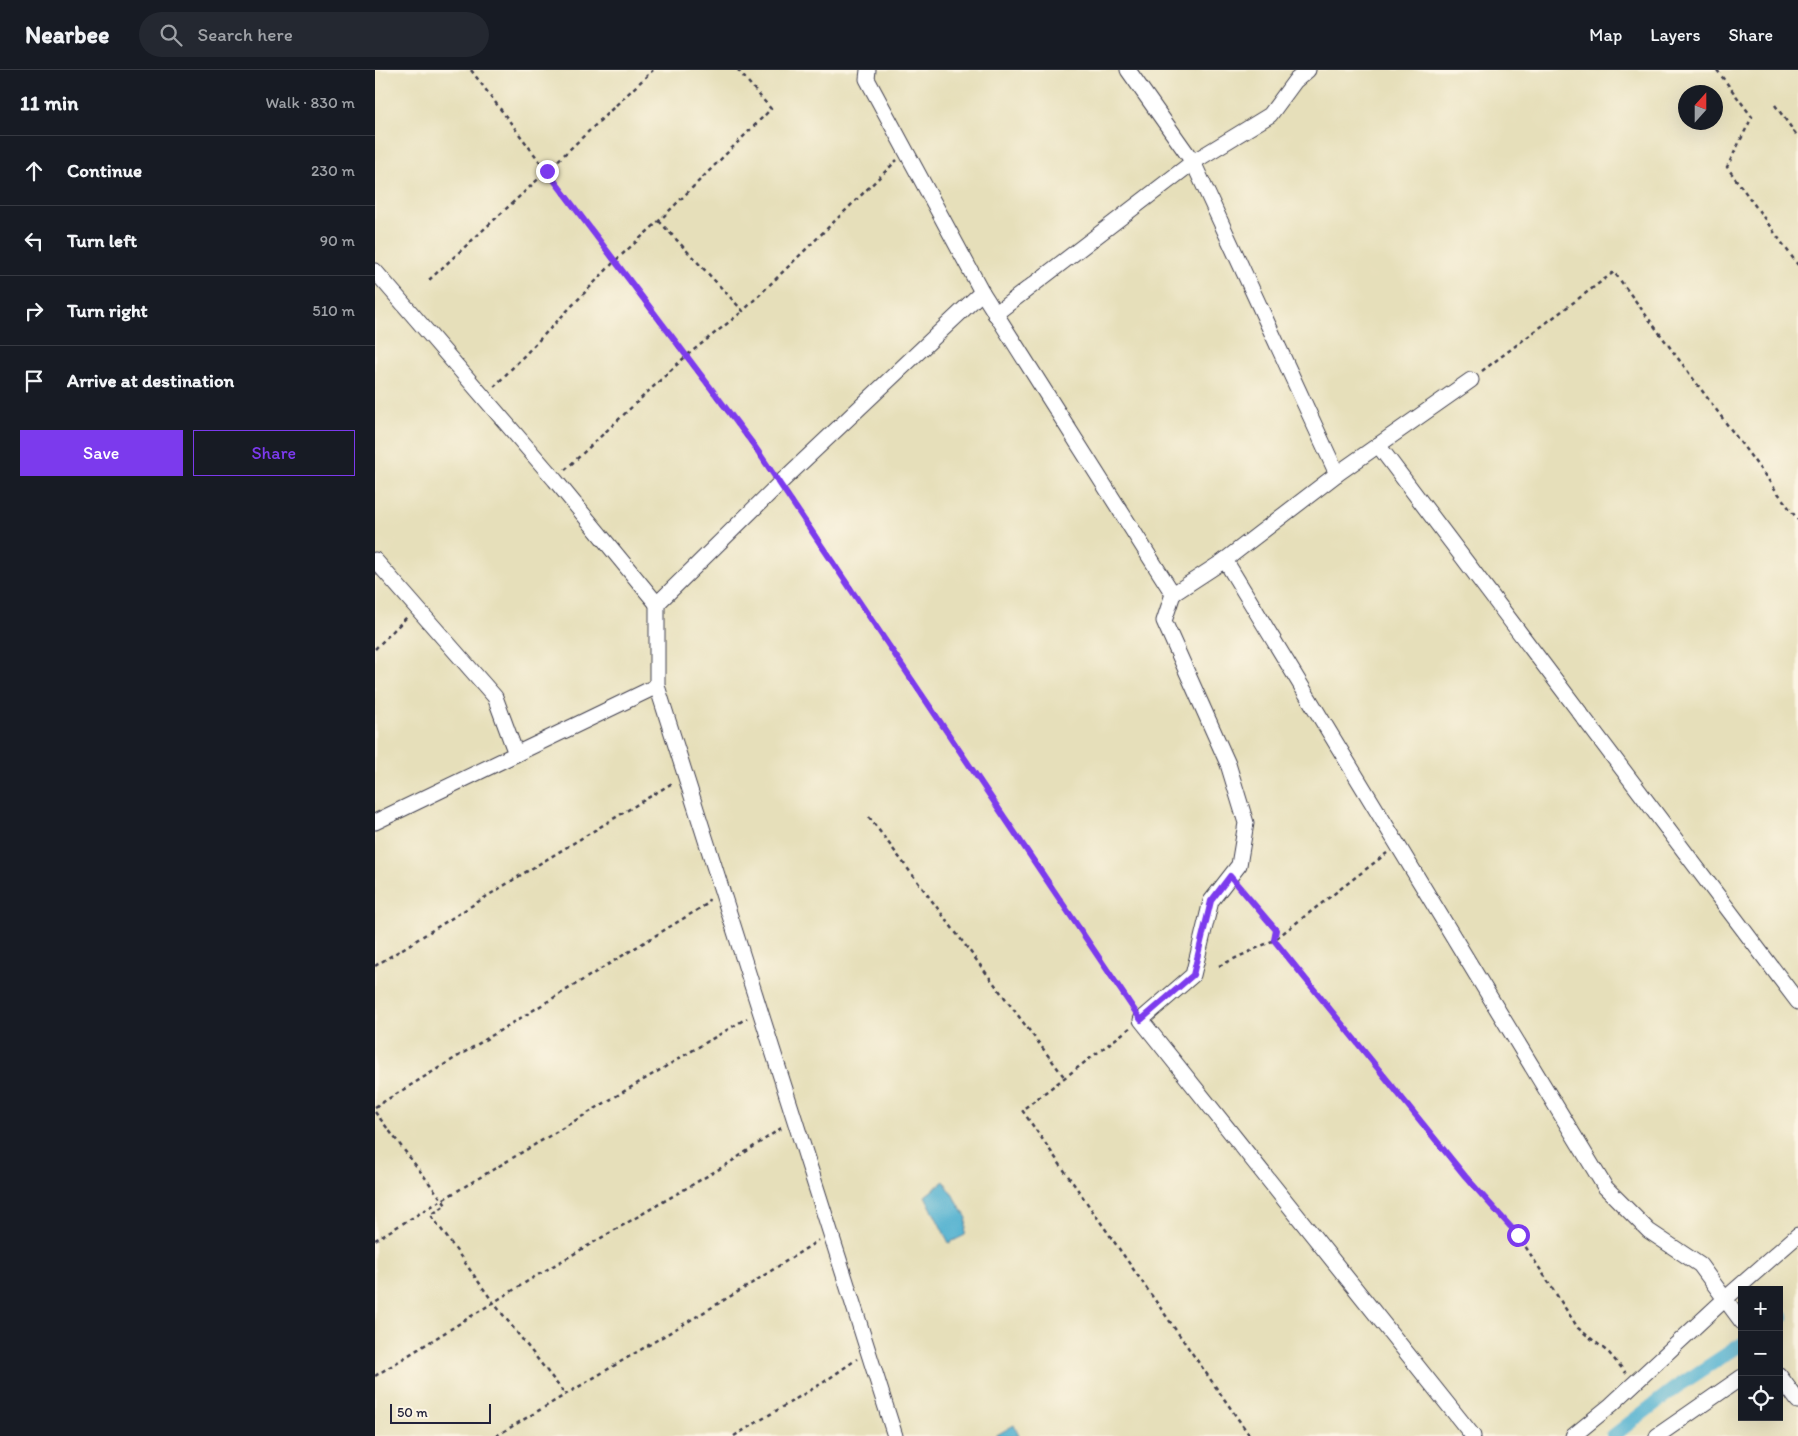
<!DOCTYPE html>
<html lang="en">
<head>
<meta charset="utf-8">
<style>
	:root { --surface:#171b24; --page:#242831; --text:#f1f3f6; --muted:#9ea1a6; --line:#363941; --accent:#7c3aed }
	body { margin:0; font-family:Itim,sans-serif; background:var(--page); color:var(--text) }
	.controls { position:absolute; right:15px; bottom:15px; display:grid; overflow:hidden; border-radius:0px; box-shadow:0 5px 20px #0002 }
	.controls button { width:45px; height:45px; display:grid; place-items:center; padding:0; border:0; border-bottom:1px solid var(--line); background:var(--surface); color:var(--text); font:25px sans-serif }
	.compass { position:absolute; left:1303px; top:15px; width:45px; height:45px; border-radius:50%; background:var(--surface); box-shadow:0 5px 20px #0002; rotate:21deg }
	.scale { position:absolute; left:15px; bottom:12px; width:101px; box-sizing:border-box; padding-left:5px; border:2px solid #22223b; border-top:0; font-size:14px; line-height:18px; white-space:nowrap; color:#22223b; -webkit-text-stroke:4px #fcf5e5; paint-order:stroke }
	.stop { position:absolute; width:15px; height:15px; margin:-11px; border:4px solid #7c3aed; border-radius:50%; background:#fff }
	.stop.end { background:#7c3aed; border-color:#fff; box-shadow:0 1px 5px #0008 }
	.list { margin:0; padding:0; list-style:none }
	h2 { display:flex; justify-content:space-between; align-items:center; height:65px; margin:0; padding:0 20px; font-size:21px }
	h2 small { font-size:16px; font-weight:400; color:var(--muted) }
	.list li { display:grid; grid-template-columns:32px 1fr auto; gap:15px; align-items:center; box-sizing:border-box; height:70px; padding:0 20px; border-top:1px solid var(--line) }
	.list b { display:block; font-size:19px; white-space:nowrap }
	.list em { font-size:16px; font-style:normal; color:var(--muted) }
	.actions { display:flex; gap:10px; padding:15px 20px }
	.actions a { flex:1; padding:11px 0; border:1px solid var(--accent); border-radius:0px; text-align:center; font-size:18px; color:var(--accent) }
	.actions .main { background:var(--accent); color:#fff }
	.icon { flex:none; width:28px; height:28px; fill:none; stroke:currentColor; stroke-width:2; stroke-linecap:round; stroke-linejoin:round }
	.map { position:relative; flex:none; width:1423px; height:1366px; overflow:hidden }
	header { display:flex; align-items:center; gap:30px; box-sizing:border-box; height:70px; padding:0 25px; background:var(--surface); border-bottom:1px solid var(--line) }
	header strong { font-size:24px }
	nav { display:flex; gap:28px; margin-inline-start:auto; font-size:18px }
	.search { width:350px; height:45px; background:var(--page); display:flex; align-items:center; gap:12px; box-sizing:border-box; padding:0 18px; border-radius:28px; color:var(--muted); font-size:19px }
	main { display:flex }
	aside { flex:1; background:var(--surface) }
	.map>svg:first-child { display:block }
</style>
</head>
<body>
<header>
<strong>Nearbee</strong>
<div class="search"><svg class="icon" aria-label="search" viewBox="0 0 24 24"><circle cx="10" cy="10" r="6"/><path d="M15 15l6 6"/></svg>Search here</div>
<nav><a>Map</a><a>Layers</a><a>Share</a></nav>
</header>
<main>
<aside>
<h2>11 min<small>Walk · 830 m</small></h2>
<ul class="list">
<li><svg class="icon" aria-label="ahead" viewBox="0 0 24 24"><path d="M12 20V5M6 11l6-6 6 6"/></svg><div><b>Continue</b></div><em>230 m</em></li>
<li><svg class="icon" aria-label="left" viewBox="0 0 24 24"><path d="M17 20v-9H6M10 6l-5 5 5 5"/></svg><div><b>Turn left</b></div><em>90 m</em></li>
<li><svg class="icon" aria-label="right" viewBox="0 0 24 24"><path d="M7 20v-9h11M14 6l5 5-5 5"/></svg><div><b>Turn right</b></div><em>510 m</em></li>
<li><svg class="icon" aria-label="arrive" viewBox="0 0 24 24"><path d="M6 21V4h12l-3 4 3 4H6"/></svg><div><b>Arrive at destination</b></div></li>
</ul>
<div class="actions"><a class="main">Save</a><a>Share</a></div>
</aside>
<div class="map">
<svg width="1423" height="1366" viewBox="0 0 1423 1366">
	<rect width="100%" height="100%" fill="#fcf5e5"/>
	<filter id="ink" filterUnits="userSpaceOnUse"><feTurbulence type="fractalNoise" baseFrequency=".02" numOctaves="2"/><feDisplacementMap in="SourceGraphic" scale="10" xChannelSelector="R" yChannelSelector="G"/><feConvolveMatrix kernelMatrix="1 2 1 2 8 2 1 2 1" color-interpolation-filters="sRGB"/></filter>
	<filter id="wash" filterUnits="userSpaceOnUse"><feTurbulence type="fractalNoise" baseFrequency=".0096" numOctaves="4" result="noise"/><feDisplacementMap in="SourceGraphic" scale="20" xChannelSelector="R" yChannelSelector="G"/><feGaussianBlur stdDeviation="1.12" result="paint"/><feColorMatrix in="noise" values="0 0 0 0 0 0 0 0 0 0 0 0 0 0 0 0 0 1.4 0 .05"/><feComposite in="paint" operator="in"/></filter>
	<g filter="url(#wash)">
		<rect width="100%" height="100%" fill="#e6dfba"/>
		<!-- water -->
		<g fill="#51b1d0" stroke="#3a6a86">
			<path d="M569 1111 592 1148 590 1165 574 1173 550 1126Z"/>
			<path d="M639 1355 644 1366H620Z"/>
		</g>
		<g fill="none" stroke-linecap="round" stroke-linejoin="round">
			<!-- canal -->
			<g stroke="#51b1d0" stroke-width="14">
				<path d="M1404 1249 1407 1247"/>
				<path d="M1238 1366 1300 1318 1367 1274"/>
			</g>
		</g>
	</g>
	<g filter="url(#ink)">
		<g fill="none" stroke-linecap="round" stroke-linejoin="round">
			<defs>
				<g id="minor">
					<path d="M493 0 492 9 607 222 798 524 850 490"/>
					<path d="M933 0 920 11 895 45 818 92 962 404 1096 310"/>
					<path d="M0 201 180 410 282 534 405 413 607 222"/>
					<path d="M620 244 818 92 753 0"/>
					<path d="M1003 375 1423 932"/>
					<path d="M962 404 850 490 1230 1117 1274 1161 1325 1195 1350 1229 1236 1335 1198 1366"/>
					<path d="M0 490 120 627 141 684"/>
					<path d="M798 524 789 551 853 694 871 753 864 795 836 831 818 905 766 950 1098 1366"/>
					<path d="M282 534V616L520 1366"/>
					<path d="M0 752 282 616"/>
					<path d="M1367 1252 1350 1229 1423 1165"/>
					<path d="M1404 1305 1423 1331"/>
					<path d="M1282 1366 1367 1307"/>
				</g>
			</defs>
			<!-- minor casing -->
			<use href="#minor" stroke="#3f3e4e" stroke-width="17"/>
			<!-- path -->
			<g stroke="#3f3e4e" stroke-width="2.5" stroke-dasharray="4 4" stroke-linecap="butt">
				<path d="M96 0 377 374 397 403"/>
				<path d="M1342 0 1377 47 1352 97 1423 195"/>
				<path d="M1400 35 1423 67"/>
				<path d="M284 151 368 241 522 90"/>
				<path d="M54 210 172 101 278 0"/>
				<path d="M1107 301 1239 202 1423 450"/>
				<path d="M119 317 240 191 284 151 396 39 363 0"/>
				<path d="M190 400 311 286 368 241"/>
				<path d="M412 424 758 938"/>
				<path d="M0 579 32 547"/>
				<path d="M494 747 690 1008"/>
				<path d="M864 817 901 860 899 870 1090 1106 1143 1165 1203 1258 1234 1283 1251 1303"/>
				<path d="M0 896 146 805 299 712"/>
				<path d="M844 896 899 870 1012 783"/>
				<path d="M755 958 647 1040 875 1366"/>
				<path d="M0 1037 332 834 334 829"/>
				<path d="M0 1042 71 1135 56 1145 118 1232 190 1324"/>
				<path d="M0 1170 372 948"/>
				<path d="M0 1306 161 1206 351 1095 408 1057"/>
				<path d="M121 1366 371 1217 444 1170"/>
				<path d="M359 1366 449 1312 482 1289"/>
			</g>
			<!-- minor -->
			<use href="#minor" stroke="#fff" stroke-width="15"/>
		</g>
	</g>
	<g fill="none" stroke-linecap="round" stroke-linejoin="round" filter="url(#ink)">
		<!-- route -->
		<path stroke="#7c3aed" stroke-width="6" d="M172 101 378 374 766 950 818 905 836 831 855 806 901 860 899 870 1090 1106 1143 1165"/>
	</g>
</svg>
<div class="controls">
<button>+</button>
<button>−</button>
<button><svg class="icon" aria-label="locate" viewBox="0 0 24 24"><circle cx="12" cy="12" r="6"/><path d="M12 2v4M12 18v4M2 12h4M18 12h4"/></svg></button>
</div>
<svg class="compass" viewBox="-18 -18 36 36"><path d="M0-13l5 13h-10z" fill="#e53935"/><path d="M0 13l5-13h-10z" fill="#9ea1a6"/></svg>
<div class="scale">50 m</div>
<div class="stop" style="left:1143px;top:1165px"></div>
<div class="stop end" style="left:172px;top:101px"></div>
</div>
</main>
</body>
</html>
